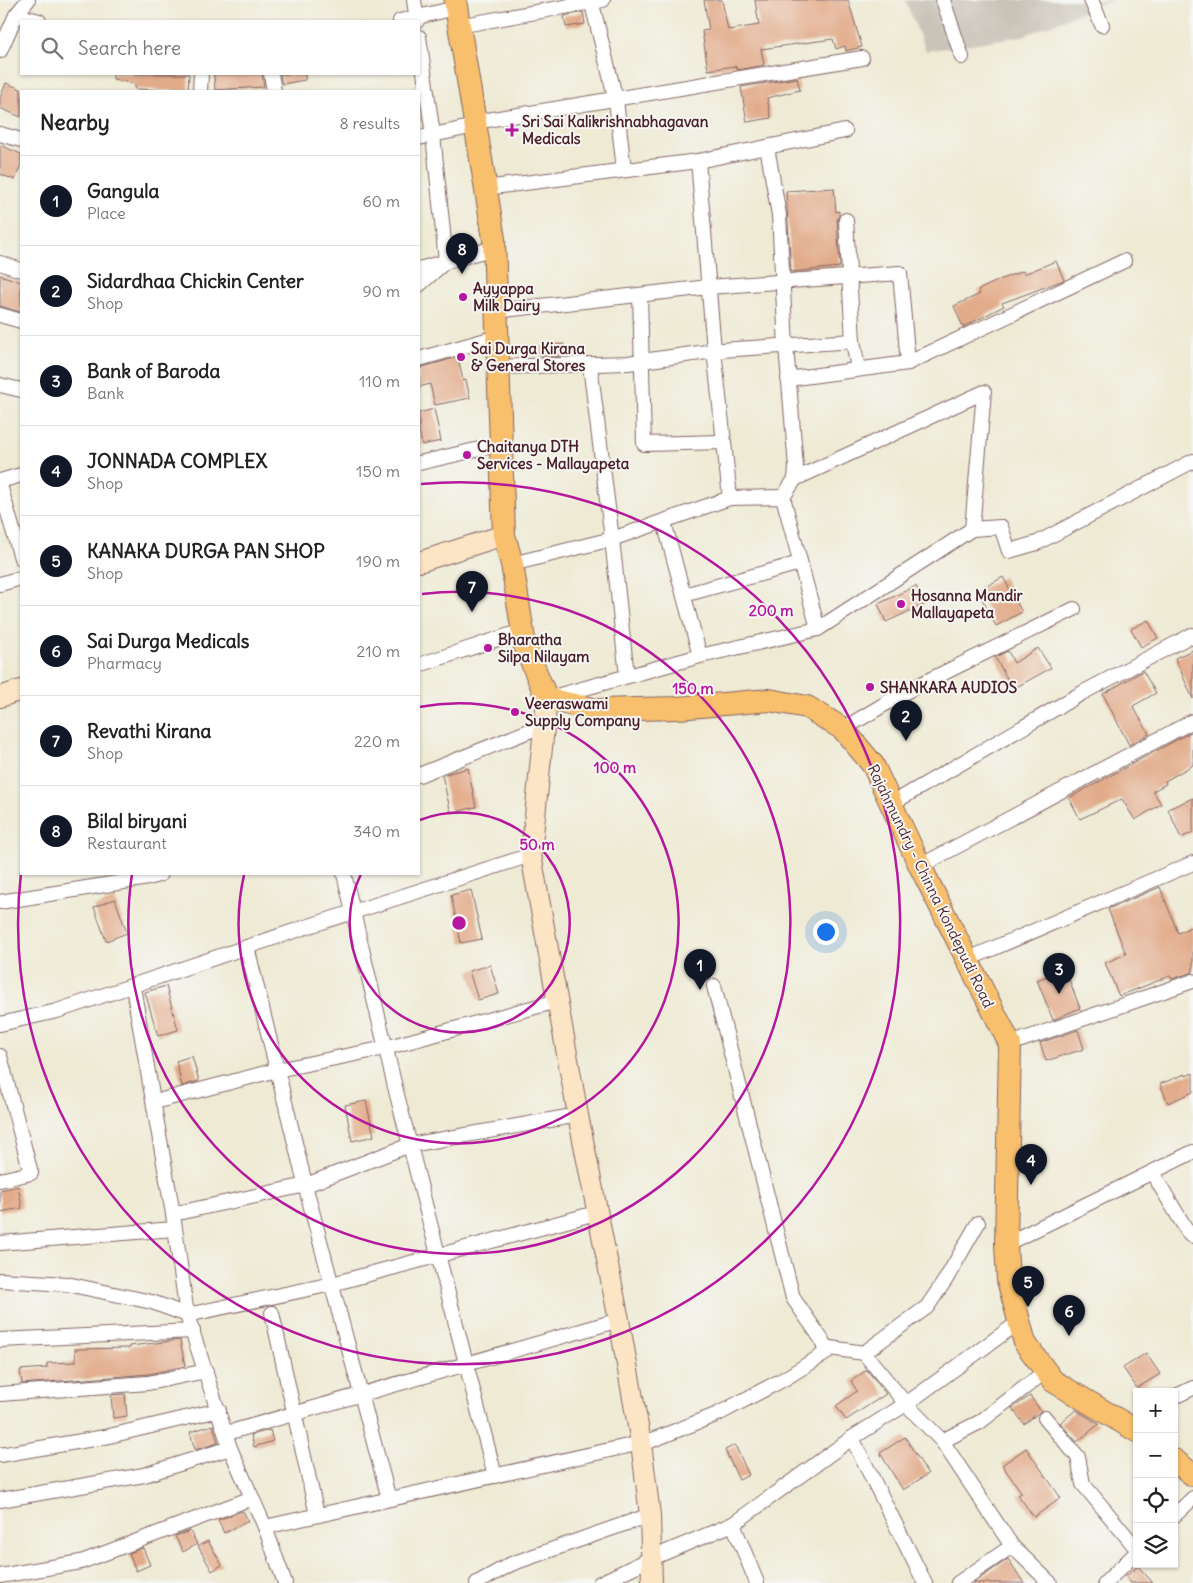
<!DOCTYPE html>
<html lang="en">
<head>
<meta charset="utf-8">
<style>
	:root { --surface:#fff; --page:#f6f6f6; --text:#222; --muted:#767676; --line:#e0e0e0; --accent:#111827 }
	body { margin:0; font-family:Delius,sans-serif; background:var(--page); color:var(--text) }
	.controls { position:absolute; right:15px; bottom:15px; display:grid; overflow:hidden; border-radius:0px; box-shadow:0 1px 4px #0004 }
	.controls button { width:45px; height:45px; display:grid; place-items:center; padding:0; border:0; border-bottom:1px solid var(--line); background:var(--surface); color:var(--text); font:25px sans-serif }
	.you { position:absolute; left:825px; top:931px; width:18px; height:18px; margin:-12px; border:4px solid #fff; border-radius:50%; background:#1a73e8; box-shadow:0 0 0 8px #1a73e833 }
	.badge { display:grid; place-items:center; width:32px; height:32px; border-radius:50%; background:var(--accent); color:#fff; font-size:16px; font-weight:700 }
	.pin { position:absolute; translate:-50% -41px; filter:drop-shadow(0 1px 2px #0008) }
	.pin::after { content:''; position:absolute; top:26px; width:18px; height:15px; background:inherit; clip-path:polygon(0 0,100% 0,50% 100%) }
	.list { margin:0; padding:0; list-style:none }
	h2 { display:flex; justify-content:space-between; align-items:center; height:65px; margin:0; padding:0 20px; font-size:21px }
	h2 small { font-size:16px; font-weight:400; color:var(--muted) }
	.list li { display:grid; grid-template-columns:32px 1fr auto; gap:15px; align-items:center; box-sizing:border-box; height:90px; padding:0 20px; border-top:1px solid var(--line) }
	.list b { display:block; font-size:19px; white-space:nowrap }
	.list p { margin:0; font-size:16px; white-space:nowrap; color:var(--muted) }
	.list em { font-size:16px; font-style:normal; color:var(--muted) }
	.icon { flex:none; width:28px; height:28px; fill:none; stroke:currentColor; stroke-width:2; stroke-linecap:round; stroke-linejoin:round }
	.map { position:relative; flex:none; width:1193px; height:1583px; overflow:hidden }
	.search { position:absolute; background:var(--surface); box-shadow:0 1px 4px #0004; left:20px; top:20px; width:400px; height:55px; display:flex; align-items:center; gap:12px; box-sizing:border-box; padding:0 18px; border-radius:0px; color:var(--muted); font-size:19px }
	.panel { position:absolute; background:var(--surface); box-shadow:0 1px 4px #0004; left:20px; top:90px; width:400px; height:785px; border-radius:0px }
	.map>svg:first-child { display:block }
</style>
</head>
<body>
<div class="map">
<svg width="1193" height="1583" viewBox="0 0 1193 1583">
	<rect width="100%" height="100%" fill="#f6f6f2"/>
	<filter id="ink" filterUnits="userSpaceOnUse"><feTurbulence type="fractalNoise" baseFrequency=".02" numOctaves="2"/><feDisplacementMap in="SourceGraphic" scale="10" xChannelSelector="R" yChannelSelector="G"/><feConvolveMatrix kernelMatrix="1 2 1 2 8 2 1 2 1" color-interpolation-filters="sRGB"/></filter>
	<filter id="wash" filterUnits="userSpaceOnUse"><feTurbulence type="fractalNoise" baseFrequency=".0096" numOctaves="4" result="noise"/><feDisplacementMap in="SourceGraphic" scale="20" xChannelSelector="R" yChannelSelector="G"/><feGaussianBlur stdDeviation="1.12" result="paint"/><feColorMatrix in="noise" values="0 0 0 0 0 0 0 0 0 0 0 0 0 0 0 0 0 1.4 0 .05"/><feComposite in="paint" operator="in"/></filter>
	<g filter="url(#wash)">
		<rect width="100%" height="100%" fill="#eeead4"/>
		<!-- industrial -->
		<path fill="#c9c3b8" d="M905 0H1113L1023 36 926 51Z"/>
		<g id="blocks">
			<!-- building -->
			<g fill="#e2ab8a">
				<path d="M704 0H722L728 30 759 25 755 0H848L862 47 846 51 845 46 836 49 833 39 761 49 764 65 738 70 735 66 708 70 702 31 709 30Z"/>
				<path d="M583 12 585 24 566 27 564 16Z"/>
				<path d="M113 74H189L188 91 135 89V84L113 79Z"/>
				<path d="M214 74H262L264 87 215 90Z"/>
				<path d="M280 74H305V80L282 84Z"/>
				<path d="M797 78 800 90 767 98 771 118 747 122 741 87Z"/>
				<path d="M6 83 21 89V117L0 108V98Z"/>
				<path d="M0 145 21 154V164L15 180 0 174Z"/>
				<path d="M834 188 836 212 839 211V215L837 220 840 267 791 272 786 191Z"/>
				<path d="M1056 261 1064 280 1002 303 1004 306 963 327 954 306 980 294 978 290 1004 278 1023 271 1024 274Z"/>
				<path d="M0 275 21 282V312L0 306Z"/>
				<path d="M564 344 565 356 542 357V346Z"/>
				<path d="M458 357 463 381 466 380 470 398 435 405 430 384 419 387V368Z"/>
				<path d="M434 409 441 441 422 445 419 430V413Z"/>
				<path d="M1003 577 1022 612 996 626 978 591Z"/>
				<path d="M916 586 925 604 886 622 878 604Z"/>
				<path d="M1148 620 1158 638 1141 647 1131 629Z"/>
				<path d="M1038 648 1051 668 1013 689 995 657 1008 651 1014 663Z"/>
				<path d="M1193 650V699L1175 658Z"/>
				<path d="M1143 671 1156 693 1133 706 1149 734 1129 745 1103 694Z"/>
				<path d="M1193 731V765L1165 781 1166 784 1153 791 1161 804 1135 820 1122 799 1080 819 1069 798Z"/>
				<path d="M468 768 476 807 451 813 442 775Z"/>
				<path d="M1193 798V832L1181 838 1168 809Z"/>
				<path d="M1160 887 1178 933 1193 926V972L1172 979 1170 976 1119 996 1105 963 1126 954 1108 909Z"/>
				<path d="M471 890 482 939 461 943 451 895Z"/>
				<path d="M115 899 127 933 106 941 94 907Z"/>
				<path d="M490 965 499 994 478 1000 469 971Z"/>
				<path d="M1065 969 1080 1008 1053 1020 1037 980Z"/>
				<path d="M166 986 178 1030 158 1036 145 992Z"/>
				<path d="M1078 1030 1084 1049 1046 1061 1040 1043Z"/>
				<path d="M192 1056 199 1081 182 1086 176 1061Z"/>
				<path d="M1193 1073V1092L1168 1103 1160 1084 1185 1074 1186 1076Z"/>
				<path d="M366 1101 374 1136 352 1141 345 1105Z"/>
				<path d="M18 1186 22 1208 0 1212V1190Z"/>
				<path d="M180 1340 185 1366 149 1374 22 1384 20 1370 47 1368V1363L76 1362 75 1349 130 1348V1346Z"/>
				<path d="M1146 1353 1160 1374 1137 1388 1123 1368Z"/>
				<path d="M867 1370 886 1394 846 1420 836 1406 857 1391 851 1381Z"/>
				<path d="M125 1394 127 1416 113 1418 111 1395Z"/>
				<path d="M1030 1396 1041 1411 1024 1424 1012 1408Z"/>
				<path d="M1076 1410 1099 1424 1077 1442 1060 1423Z"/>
				<path d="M213 1425 218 1443 195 1450 190 1432Z"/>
				<path d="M270 1430 273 1441 254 1447 251 1435Z"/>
				<path d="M905 1437 928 1474 903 1490 880 1453Z"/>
				<path d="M735 1445 749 1475 739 1480 725 1450Z"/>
				<path d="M1026 1448 1061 1498 1034 1517 1018 1495 1022 1493 1002 1465Z"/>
				<path d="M243 1511 248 1521 224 1533 218 1520Z"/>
				<path d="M190 1531 197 1544 183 1552 175 1536Z"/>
				<path d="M208 1541 222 1565 212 1571 198 1546Z"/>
				<path d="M143 1548 150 1565 136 1571 129 1553Z"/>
				<path d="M1008 1559 1024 1583H973Z"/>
				<path d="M1138 1566 1153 1583H1131L1126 1576Z"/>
			</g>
		</g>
	</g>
	<g filter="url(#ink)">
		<use href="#blocks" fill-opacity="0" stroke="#836666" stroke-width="1"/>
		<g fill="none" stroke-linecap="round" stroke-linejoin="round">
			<defs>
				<g id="street">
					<path d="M414 0 417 21"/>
					<path d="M591 0 616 100 624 170"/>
					<path d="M943 0 962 57"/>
					<path d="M1091 0 1102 25"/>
					<path d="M16 15 39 21"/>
					<path d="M400 21 456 8"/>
					<path d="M458 26 603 0"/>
					<path d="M419 37 433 135 446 261 419 285"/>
					<path d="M0 51 16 15 28 0"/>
					<path d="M271 74 274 91"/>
					<path d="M200 91 201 74"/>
					<path d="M475 122 862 58"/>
					<path d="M0 134 21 140"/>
					<path d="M419 138 475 126"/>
					<path d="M767 147 779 215 786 346 796 467 795 479 783 497"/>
					<path d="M698 161 714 350 730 498"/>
					<path d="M485 188 698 161 845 131"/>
					<path d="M846 220 853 341 858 369"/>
					<path d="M0 263 21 270"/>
					<path d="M419 269 494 248"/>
					<path d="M640 295 644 444 724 442"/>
					<path d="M496 311 709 287 900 273 908 363"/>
					<path d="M0 315 21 321"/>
					<path d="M419 359 497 337"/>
					<path d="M590 365 612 539 627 676"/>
					<path d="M498 367 628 363 721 350 853 341"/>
					<path d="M788 379 908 363 1124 261"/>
					<path d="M0 385 21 390"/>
					<path d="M419 463 501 444"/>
					<path d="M795 479 984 392 972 529 818 629"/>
					<path d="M0 481 21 475"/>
					<path d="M0 485 21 558"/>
					<path d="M664 522 700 656"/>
					<path d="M972 529 1001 527 1009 551 1037 543 1193 461"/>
					<path d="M512 564 612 539 730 498 783 497 818 629 700 656 553 697"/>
					<path d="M0 584 21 578"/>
					<path d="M684 595 800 563"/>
					<path d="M419 665 522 631"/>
					<path d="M843 729 907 691 1074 609"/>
					<path d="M419 775 544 725"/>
					<path d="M891 804 1082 693 1192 635 1193 638"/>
					<path d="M920 866 1193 721"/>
					<path d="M344 874 396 1091 495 1476"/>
					<path d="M0 902 148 878 161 874"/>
					<path d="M247 947 308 1196 389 1499"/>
					<path d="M966 960 1193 863"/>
					<path d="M133 987 173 1214 187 1315 230 1448 265 1527 285 1583"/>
					<path d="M0 1024 57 1011 303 928 531 855"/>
					<path d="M1010 1044 1193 981"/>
					<path d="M0 1056 31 1173 0 1180"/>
					<path d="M154 1102 277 1070 385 1048 557 1001"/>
					<path d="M1152 1172 1189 1234 1193 1236"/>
					<path d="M173 1214 306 1185 410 1145 578 1115"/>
					<path d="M0 1243 174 1229"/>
					<path d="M1006 1244 1193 1152"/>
					<path d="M0 1280 67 1284 152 1302 187 1315 332 1284 596 1213"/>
					<path d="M272 1313 317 1515"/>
					<path d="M0 1340 193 1331"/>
					<path d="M824 1347 864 1353 906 1404 942 1441 1012 1546 1050 1583"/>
					<path d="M864 1353 927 1307 946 1279 978 1223"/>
					<path d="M0 1394 148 1383 206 1371"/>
					<path d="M1174 1397 1193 1388"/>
					<path d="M1045 1418 1078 1457 1083 1484 1137 1549"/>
					<path d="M227 1433 619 1320"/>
					<path d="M852 1438 925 1583"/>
					<path d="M942 1441 980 1422 1046 1371"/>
					<path d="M0 1455 105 1437 219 1410"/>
					<path d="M0 1500 144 1475 230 1448"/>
					<path d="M1174 1516 1193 1498"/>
					<path d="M733 1524 757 1583"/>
					<path d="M265 1527 650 1441 718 1414 784 1379 826 1353 822 1340 793 1298 714 986"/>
					<path d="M0 1576 81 1562 252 1498"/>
					<path d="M477 1583 511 1564 650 1515"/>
					<path d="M600 1583 652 1558 733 1524 852 1438 906 1404 1019 1322"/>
					<path d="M958 1583 1012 1546"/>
					<path d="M1105 1583 1137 1552"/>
				</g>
				<g id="secondary">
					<path d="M419 562 504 535"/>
					<path d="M0 697 21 690"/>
					<path d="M547 699 531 855 578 1115 619 1320 641 1443 650 1515 652 1583"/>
				</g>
				<g id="primary">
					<path d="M455 0 494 239 504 535 512 564 525 646 547 699 597 710 678 708 769 700 807 707 843 729 873 765 920 866 1010 1044 1006 1244 1008 1280 1025 1343 1053 1381 1137 1431"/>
					<path d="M1174 1460 1193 1475"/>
				</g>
			</defs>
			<!-- street casing -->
			<use href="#street" stroke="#836666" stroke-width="16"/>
			<!-- secondary casing -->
			<use href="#secondary" stroke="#836666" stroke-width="22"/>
			<!-- primary casing -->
			<use href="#primary" stroke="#836666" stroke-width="24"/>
			<!-- street -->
			<use href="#street" stroke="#fff" stroke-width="14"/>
			<!-- secondary -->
			<use href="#secondary" stroke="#fce5c4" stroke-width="20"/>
			<!-- primary -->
			<use href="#primary" stroke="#f8bf6c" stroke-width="22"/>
		</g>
	</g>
	<!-- distance rings -->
	<g fill="none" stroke="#b5179e" stroke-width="2.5">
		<path d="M420 820A110 110 0 1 1 361 874"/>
		<path d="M419 707A220 220 0 1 1 244 875"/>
		<path d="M422 594A331 331 0 1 1 132 874"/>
		<path d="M421 484A441 441 0 1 1 21 873"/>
	</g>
	<!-- markers -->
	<g fill="#b5179e" stroke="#f6f6f2" stroke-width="2">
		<path d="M509.5 122.5h5v5h5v5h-5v5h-5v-5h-5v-5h5z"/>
		<circle cx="463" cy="297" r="5"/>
		<circle cx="461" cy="357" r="5"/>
		<circle cx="467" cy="455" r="5"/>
		<circle cx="901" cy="604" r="5"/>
		<circle cx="488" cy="648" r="5"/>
		<circle cx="870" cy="687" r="5"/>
		<circle cx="515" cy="712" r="5"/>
	</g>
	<g text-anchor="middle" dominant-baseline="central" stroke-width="4" stroke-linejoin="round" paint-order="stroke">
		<!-- poi labels -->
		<g font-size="15" font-weight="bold" fill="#4a1f2b" stroke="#f6f6f2" text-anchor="start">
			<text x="522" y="121">Sri Sai Kalikrishnabhagavan<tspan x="522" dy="17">Medicals</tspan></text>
			<text x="473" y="288">Ayyappa<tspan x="473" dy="17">Milk Dairy</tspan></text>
			<text x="471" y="348">Sai Durga Kirana<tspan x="471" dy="17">&amp; General Stores</tspan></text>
			<text x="477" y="446">Chaitanya DTH<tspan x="477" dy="17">Services - Mallayapeta</tspan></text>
			<text x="911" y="595">Hosanna Mandir<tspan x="911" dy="17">Mallayapeta</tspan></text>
			<text x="498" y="639">Bharatha<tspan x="498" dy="17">Silpa Nilayam</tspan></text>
			<text x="880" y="687">SHANKARA AUDIOS</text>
			<text x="525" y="703">Veeraswami<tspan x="525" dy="17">Supply Company</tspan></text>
		</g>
		<!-- street labels -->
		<g font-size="15" fill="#4a1f2b" stroke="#f6f6f2">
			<text transform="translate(931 886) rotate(64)">Rajahmundry - Chinna Kondepudi Road</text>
		</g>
	</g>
	<circle cx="459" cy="923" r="8" fill="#b5179e" stroke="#f6f6f2" stroke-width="2.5"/>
	<g font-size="15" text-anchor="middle" font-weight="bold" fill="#b5179e" stroke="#f6f6f2" stroke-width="4" stroke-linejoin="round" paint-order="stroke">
		<text x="771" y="616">200 m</text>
		<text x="693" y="694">150 m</text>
		<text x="615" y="773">100 m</text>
		<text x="537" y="850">50 m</text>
	</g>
</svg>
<div class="controls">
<button>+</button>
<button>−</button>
<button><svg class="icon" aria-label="locate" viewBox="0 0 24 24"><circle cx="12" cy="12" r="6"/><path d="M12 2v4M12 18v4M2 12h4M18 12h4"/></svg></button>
<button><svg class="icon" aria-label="layers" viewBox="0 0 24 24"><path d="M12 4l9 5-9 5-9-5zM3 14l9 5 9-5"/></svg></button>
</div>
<div class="you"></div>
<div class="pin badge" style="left:700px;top:990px">1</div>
<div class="pin badge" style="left:906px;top:741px">2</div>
<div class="pin badge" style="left:1059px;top:994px">3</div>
<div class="pin badge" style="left:1031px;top:1185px">4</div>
<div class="pin badge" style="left:1028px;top:1307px">5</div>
<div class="pin badge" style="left:1069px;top:1336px">6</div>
<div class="pin badge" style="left:472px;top:612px">7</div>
<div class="pin badge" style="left:462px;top:274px">8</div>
<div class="search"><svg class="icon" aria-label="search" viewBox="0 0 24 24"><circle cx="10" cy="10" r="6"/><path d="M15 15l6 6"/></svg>Search here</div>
<section class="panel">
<h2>Nearby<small>8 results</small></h2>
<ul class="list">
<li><span class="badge">1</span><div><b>Gangula</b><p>Place</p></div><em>60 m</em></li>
<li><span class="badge">2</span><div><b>Sidardhaa Chickin Center</b><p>Shop</p></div><em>90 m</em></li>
<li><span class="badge">3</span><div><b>Bank of Baroda</b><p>Bank</p></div><em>110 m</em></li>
<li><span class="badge">4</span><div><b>JONNADA COMPLEX</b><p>Shop</p></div><em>150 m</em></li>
<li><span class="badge">5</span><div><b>KANAKA DURGA PAN SHOP</b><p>Shop</p></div><em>190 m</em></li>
<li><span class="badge">6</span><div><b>Sai Durga Medicals</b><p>Pharmacy</p></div><em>210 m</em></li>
<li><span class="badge">7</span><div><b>Revathi Kirana</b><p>Shop</p></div><em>220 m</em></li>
<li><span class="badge">8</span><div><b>Bilal biryani</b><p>Restaurant</p></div><em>340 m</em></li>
</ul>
</section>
</div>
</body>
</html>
